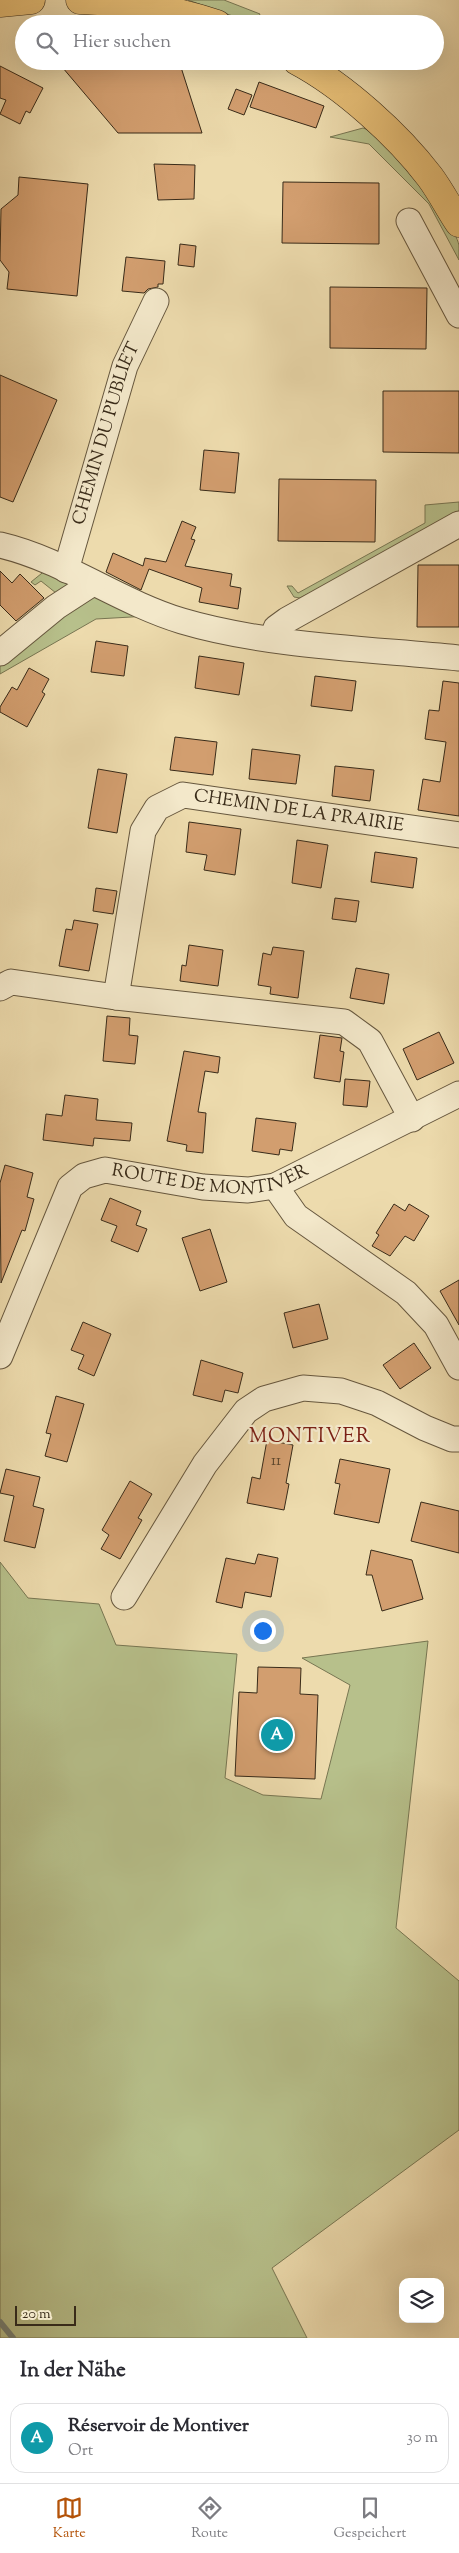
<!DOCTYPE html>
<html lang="de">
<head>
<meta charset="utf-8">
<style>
	:root { --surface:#fff; --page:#f7f7f7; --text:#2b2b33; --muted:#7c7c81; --line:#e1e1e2; --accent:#b45309 }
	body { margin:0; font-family:"Sorts Mill Goudy",serif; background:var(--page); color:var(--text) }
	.controls { position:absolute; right:15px; bottom:15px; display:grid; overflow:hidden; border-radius:10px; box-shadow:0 5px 20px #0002 }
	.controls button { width:45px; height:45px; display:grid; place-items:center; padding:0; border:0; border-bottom:1px solid var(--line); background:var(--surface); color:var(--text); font:25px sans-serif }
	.scale { position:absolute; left:15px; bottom:12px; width:61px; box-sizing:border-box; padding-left:5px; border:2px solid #392b19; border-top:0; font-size:14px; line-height:18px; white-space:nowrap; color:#392b19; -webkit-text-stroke:4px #f3e8ca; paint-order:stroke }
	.you { position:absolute; left:262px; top:1630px; width:18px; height:18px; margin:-12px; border:4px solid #fff; border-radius:50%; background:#1a73e8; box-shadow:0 0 0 8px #1a73e833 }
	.badge { display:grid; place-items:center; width:32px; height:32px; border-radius:50%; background:var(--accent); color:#fff; font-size:16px; font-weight:700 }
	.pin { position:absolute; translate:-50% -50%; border:2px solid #fff; box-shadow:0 1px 5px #0006 }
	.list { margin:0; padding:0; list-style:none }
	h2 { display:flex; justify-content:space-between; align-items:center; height:65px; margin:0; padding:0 20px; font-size:21px }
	h2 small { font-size:16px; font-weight:400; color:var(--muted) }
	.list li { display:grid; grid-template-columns:32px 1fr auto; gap:15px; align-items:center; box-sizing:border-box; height:70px; margin:0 10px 10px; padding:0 10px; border:1px solid var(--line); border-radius:15px }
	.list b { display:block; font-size:19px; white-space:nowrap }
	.list p { margin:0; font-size:16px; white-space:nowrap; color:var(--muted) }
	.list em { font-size:16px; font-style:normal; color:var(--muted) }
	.icon { flex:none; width:28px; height:28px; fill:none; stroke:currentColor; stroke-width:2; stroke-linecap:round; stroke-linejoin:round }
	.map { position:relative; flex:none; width:459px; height:2338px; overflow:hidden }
	.search { position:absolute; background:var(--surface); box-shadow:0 5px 20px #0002; left:15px; right:15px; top:15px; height:55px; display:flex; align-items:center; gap:12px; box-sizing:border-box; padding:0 18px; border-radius:28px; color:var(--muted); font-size:19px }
	.sheet { height:145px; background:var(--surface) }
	nav { display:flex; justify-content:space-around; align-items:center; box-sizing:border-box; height:70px; border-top:1px solid var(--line); background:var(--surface); font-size:14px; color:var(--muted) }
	nav a { display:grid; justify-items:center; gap:2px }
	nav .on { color:var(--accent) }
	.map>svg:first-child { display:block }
</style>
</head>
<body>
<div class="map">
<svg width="459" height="2338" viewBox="0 0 459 2338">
	<rect width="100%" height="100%" fill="#eddbad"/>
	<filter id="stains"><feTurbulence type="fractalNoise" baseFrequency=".004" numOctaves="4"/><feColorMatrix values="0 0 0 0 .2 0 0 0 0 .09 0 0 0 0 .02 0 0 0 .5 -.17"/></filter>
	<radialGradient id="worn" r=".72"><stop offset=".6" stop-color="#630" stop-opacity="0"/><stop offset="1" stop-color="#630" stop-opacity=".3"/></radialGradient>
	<!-- green -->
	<g fill="#b7c08b" stroke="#787652">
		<path d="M188 0H224L260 14 255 24Z"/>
		<path d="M363 128C386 135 453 220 459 245 459 249 459 256 459 260L429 204 369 144 330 137Z"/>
		<path d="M459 502V515L300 598 294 597 287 586H292L298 593 425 523V505Z"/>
		<path d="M47 569 77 582 56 593 41 581 35 585 31 582Z"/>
		<path d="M89 593 149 616 96 619 0 674V661Z"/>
		<path d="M0 1562 28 1598 99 1604 116 1645 237 1654 225 1778 263 1795 321 1799 350 1685 302 1658 428 1641 396 1928 459 1981V2130L272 2268 307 2338H0Z"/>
	</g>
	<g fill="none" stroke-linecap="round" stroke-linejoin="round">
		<!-- stream -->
		<path stroke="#748075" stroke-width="6" d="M0 2322 13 2338"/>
	</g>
	<!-- building -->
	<g fill="#d29e6f" stroke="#392b19">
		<path d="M57 61H179L202 133H118Z"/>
		<path d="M0 66 43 88 30 113 26 111 20 124 0 114 6 100 0 98Z"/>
		<path d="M259 82 324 106 316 128 250 107Z"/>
		<path d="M236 89 252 95 244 115 228 109Z"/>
		<path d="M154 164 195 165 194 199 158 200Z"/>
		<path d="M19 177 88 184 77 296 7 289 9 272 0 260 1 209 18 195Z"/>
		<path d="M283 182 379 183V244L282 243Z"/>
		<path d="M180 244 196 246 194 267 178 265Z"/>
		<path d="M126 257 165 261 163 284H158V287L148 289 144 293 122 291Z"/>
		<path d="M330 287 427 288 426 349 330 348Z"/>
		<path d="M0 375 57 400 13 502 0 497Z"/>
		<path d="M383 391H459V453L383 452Z"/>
		<path d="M204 450 239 453 235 493 200 490Z"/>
		<path d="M279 479 376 480 375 542 278 541Z"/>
		<path d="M182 521 196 527 191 539 195 540 185 566 232 574 230 586 241 588 238 609 199 602 202 588 149 569 141 590 106 572 113 553 143 566 145 558 166 562Z"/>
		<path d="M418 565H459V627H417Z"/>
		<path d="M0 571 12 583 20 574 44 598 16 621 0 605Z"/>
		<path d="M96 641 128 646 124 676 91 672Z"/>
		<path d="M199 656 244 663 239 695 195 688Z"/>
		<path d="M29 668 49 679 42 692 45 694 27 727 0 712V707L12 687 17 690Z"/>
		<path d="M315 676 356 681 352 711 311 706Z"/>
		<path d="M443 681 459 683V816L418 810 423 779 440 782 446 742 425 739 429 710 439 711Z"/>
		<path d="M175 737 217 742 213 775 170 770Z"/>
		<path d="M252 749 300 755 296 784 249 779Z"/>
		<path d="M335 766 374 770 370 801 332 796Z"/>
		<path d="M98 769 127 774 117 833 88 828Z"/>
		<path d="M189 822 241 829 235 875 204 870 207 855 186 852Z"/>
		<path d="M297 840 328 845 321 888 292 883Z"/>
		<path d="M375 852 417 858 413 888 371 882Z"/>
		<path d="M96 888 117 891 113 914 93 911Z"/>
		<path d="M335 898 359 901 356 922 332 919Z"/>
		<path d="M74 920 98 924 89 971 59 966 66 929 72 930Z"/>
		<path d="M189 945 223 950 218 986 180 981 182 965 186 966Z"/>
		<path d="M273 947 304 951 298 998 270 994 271 987 258 985 263 953 271 955Z"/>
		<path d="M356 968 389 974 384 1004 350 998Z"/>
		<path d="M107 1016 130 1018 129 1035 138 1036 135 1064 103 1061Z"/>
		<path d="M439 1032 454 1063 417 1080 403 1049Z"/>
		<path d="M320 1035 342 1038 340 1051 344 1052 340 1082 314 1078Z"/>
		<path d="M184 1051 220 1057 218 1073 205 1071 198 1112 206 1113 203 1153 186 1151 187 1145 167 1141Z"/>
		<path d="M345 1079 370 1081 367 1107 343 1105Z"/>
		<path d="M65 1095 98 1099 96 1120 132 1123 130 1141 94 1138 93 1146 43 1140 46 1114 62 1116Z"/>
		<path d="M256 1118 296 1123 292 1151 280 1149 279 1155 252 1151Z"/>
		<path d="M5 1165 33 1173 27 1197 34 1199 25 1231 22 1230 1 1283 0 1183Z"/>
		<path d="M110 1198 141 1211 136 1225 147 1229 138 1252 111 1241 117 1226 101 1220Z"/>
		<path d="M394 1204 405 1211 409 1204 429 1216 414 1241 405 1236 390 1256 372 1246 379 1235 376 1233Z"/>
		<path d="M210 1229 227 1282 200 1291 182 1238Z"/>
		<path d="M459 1280V1325L440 1291Z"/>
		<path d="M319 1304 328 1339 293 1348 284 1313Z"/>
		<path d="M83 1322 111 1334 94 1376 78 1369 84 1355 71 1350Z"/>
		<path d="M414 1343 431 1368 400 1389 383 1365Z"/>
		<path d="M201 1360 243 1373 238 1393 225 1390 222 1402 193 1395Z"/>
		<path d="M56 1396 84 1404 67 1462 45 1456 51 1434 46 1433Z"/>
		<path d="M267 1440 293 1445 286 1483 289 1484 284 1510 247 1503 252 1477 260 1479Z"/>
		<path d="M340 1459 390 1469 379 1523 334 1514 340 1484 335 1483Z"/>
		<path d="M6 1469 40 1477 33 1506 44 1509 35 1548 4 1541 14 1496 0 1493Z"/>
		<path d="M130 1481 152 1494 138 1518 142 1520 120 1559 101 1549 109 1535 102 1530Z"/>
		<path d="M421 1502 459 1511V1553L411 1541Z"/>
		<path d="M371 1550 412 1560 423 1599 382 1611 372 1575H366Z"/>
		<path d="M258 1554 278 1558 271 1597 245 1592 242 1608 216 1602 226 1558 255 1564Z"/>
		<path d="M258 1667 301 1668 300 1694 318 1695 315 1779 235 1776 239 1692 257 1693Z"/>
	</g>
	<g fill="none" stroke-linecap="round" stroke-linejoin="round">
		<defs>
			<g id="minor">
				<path d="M409 221 459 315"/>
				<path d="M0 545C64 560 119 602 182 621 266 646 370 649 459 658"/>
				<path id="s1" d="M66 570 125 366 156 301"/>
				<path d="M272 639 276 628 287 620 459 524"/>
				<path d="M0 653 56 607 93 583"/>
				<path d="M0 988 11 982 116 997 344 1022 370 1041 412 1119"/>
				<path id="s2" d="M116 997 143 831 157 808 183 795 459 835"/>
				<path d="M275 1186 296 1216 406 1293 436 1325 459 1367"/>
				<path id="s3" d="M0 1356 70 1187 84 1176 105 1170 203 1187 248 1190 275 1186 459 1094"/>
				<path d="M124 1597 205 1464 246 1411 264 1399 303 1388 341 1391 377 1403 425 1428 452 1439H459"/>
			</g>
			<g id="major">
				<path d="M80 0C127 2 172 9 217 24"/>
				<path d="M0 3 31 0"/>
				<path d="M297 61C344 86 398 135 430 177 441 192 449 208 459 223"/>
			</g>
		</defs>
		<!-- minor casing -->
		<use href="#minor" stroke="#66573e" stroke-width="27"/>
		<!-- major casing -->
		<use href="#major" stroke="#392b19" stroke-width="29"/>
		<!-- minor -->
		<use href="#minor" stroke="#f3e8ca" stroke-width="25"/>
		<!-- major -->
		<use href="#major" stroke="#e6be76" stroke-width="28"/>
	</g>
	<g text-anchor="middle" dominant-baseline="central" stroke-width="4.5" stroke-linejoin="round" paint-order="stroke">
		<!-- number labels -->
		<g font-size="15" fill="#5f482e">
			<text x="276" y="1461">11</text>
		</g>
		<!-- street labels -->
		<g font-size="18" fill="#392b19" stroke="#f3e8ca">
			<text stroke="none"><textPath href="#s1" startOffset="142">CHEMIN DU PUBLIET</textPath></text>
			<text stroke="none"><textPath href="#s2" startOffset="341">CHEMIN DE LA PRAIRIE</textPath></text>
			<text stroke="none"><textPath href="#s3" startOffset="330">ROUTE DE MONTIVER</textPath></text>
		</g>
		<!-- quarter labels -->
		<g font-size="20" letter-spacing="1" fill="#7a1f14" stroke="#f3e8ca">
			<text x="310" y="1437">MONTIVER</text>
		</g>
	</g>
	<rect width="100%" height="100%" filter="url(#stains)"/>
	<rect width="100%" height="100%" fill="url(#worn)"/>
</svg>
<div class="controls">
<button><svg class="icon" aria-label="layers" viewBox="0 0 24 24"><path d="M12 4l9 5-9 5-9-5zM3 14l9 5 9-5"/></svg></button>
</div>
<div class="scale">20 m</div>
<div class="you"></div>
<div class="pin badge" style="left:277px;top:1735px;background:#0f9aa8">A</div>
<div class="search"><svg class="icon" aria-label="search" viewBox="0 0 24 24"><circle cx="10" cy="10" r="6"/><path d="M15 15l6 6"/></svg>Hier suchen</div>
</div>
<section class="sheet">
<h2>In der Nähe<small></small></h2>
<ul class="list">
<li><span class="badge" style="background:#0f9aa8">A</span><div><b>Réservoir de Montiver</b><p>Ort</p></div><em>30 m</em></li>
</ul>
</section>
<nav>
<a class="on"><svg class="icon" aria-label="map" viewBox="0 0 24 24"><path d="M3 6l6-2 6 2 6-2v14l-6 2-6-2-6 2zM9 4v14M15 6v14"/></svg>Karte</a>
<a><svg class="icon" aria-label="directions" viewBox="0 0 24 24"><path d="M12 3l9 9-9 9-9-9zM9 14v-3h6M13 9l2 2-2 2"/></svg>Route</a>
<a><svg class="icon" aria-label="saved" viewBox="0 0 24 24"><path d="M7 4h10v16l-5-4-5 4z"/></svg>Gespeichert</a>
</nav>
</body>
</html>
